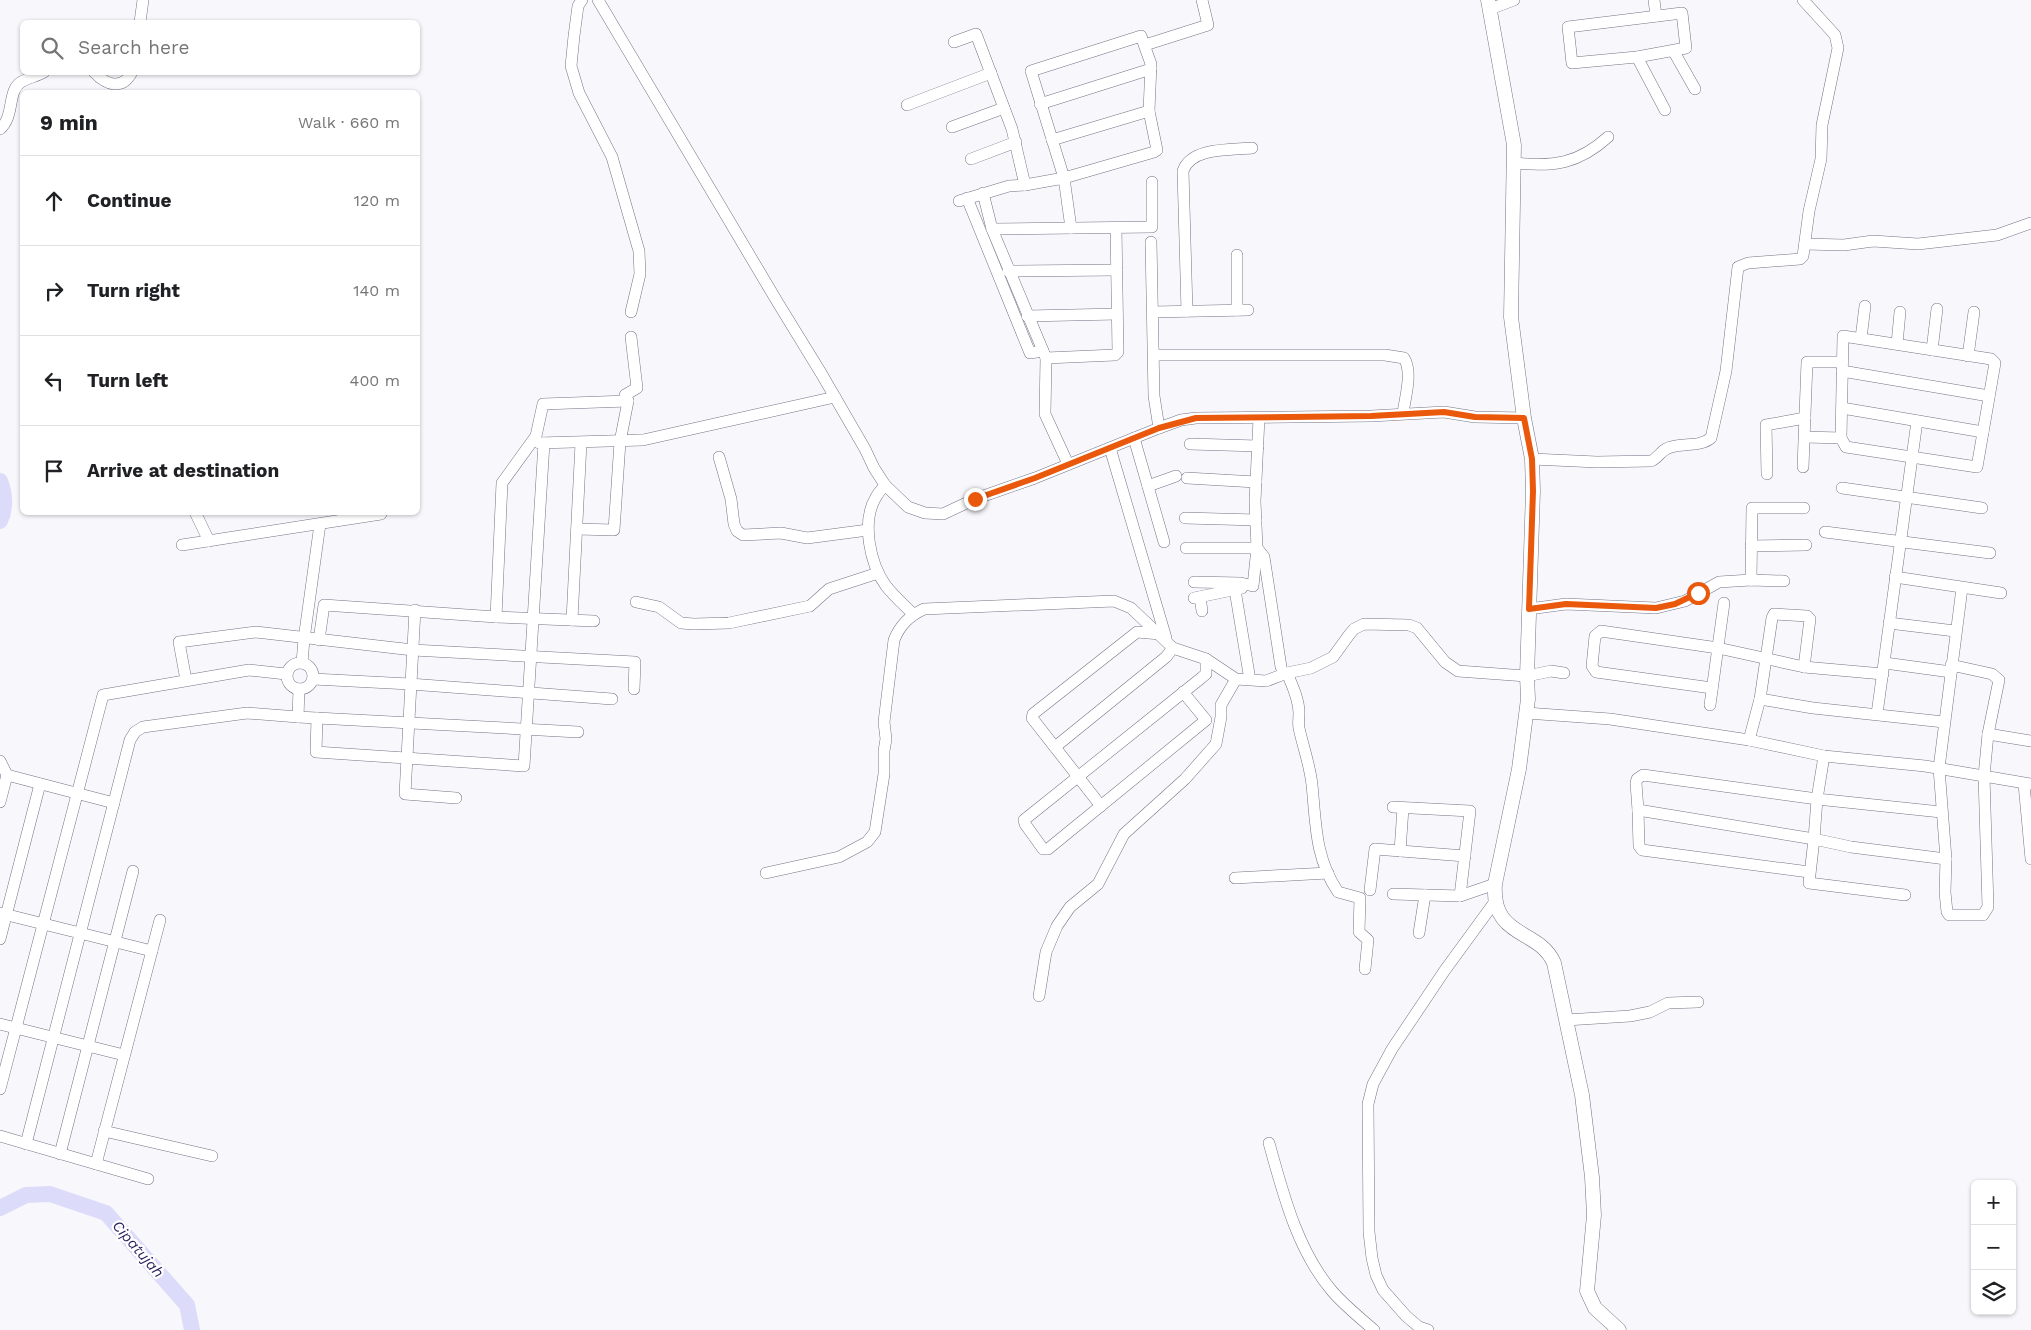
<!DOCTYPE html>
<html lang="en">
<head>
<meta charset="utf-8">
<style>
	:root { --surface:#fff; --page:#f2f2f2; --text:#202124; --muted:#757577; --line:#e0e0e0 }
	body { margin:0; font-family:"Work Sans",sans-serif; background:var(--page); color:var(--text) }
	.controls { position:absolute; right:15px; bottom:15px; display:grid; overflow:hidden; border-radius:8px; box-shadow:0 1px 4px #0004 }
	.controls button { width:45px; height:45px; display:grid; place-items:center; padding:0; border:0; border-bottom:1px solid var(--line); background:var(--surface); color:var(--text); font:25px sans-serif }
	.stop { position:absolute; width:15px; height:15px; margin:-11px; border:4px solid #ea580c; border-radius:50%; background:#fff }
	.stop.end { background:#ea580c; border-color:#fff; box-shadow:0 1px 5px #0008 }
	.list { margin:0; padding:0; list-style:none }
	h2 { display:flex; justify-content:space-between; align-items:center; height:65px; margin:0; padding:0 20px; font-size:21px }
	h2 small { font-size:16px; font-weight:400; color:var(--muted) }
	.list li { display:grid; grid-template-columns:32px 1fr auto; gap:15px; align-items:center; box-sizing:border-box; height:90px; padding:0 20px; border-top:1px solid var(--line) }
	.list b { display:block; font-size:19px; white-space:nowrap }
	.list em { font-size:16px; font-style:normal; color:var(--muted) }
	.icon { flex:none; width:28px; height:28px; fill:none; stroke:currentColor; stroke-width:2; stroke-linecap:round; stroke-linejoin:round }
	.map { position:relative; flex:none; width:2031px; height:1330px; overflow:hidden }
	.search { position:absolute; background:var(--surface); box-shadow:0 1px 4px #0004; left:20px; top:20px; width:400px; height:55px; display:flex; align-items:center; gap:12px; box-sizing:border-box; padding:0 18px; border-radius:8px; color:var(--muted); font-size:19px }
	.panel { position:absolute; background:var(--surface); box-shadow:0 1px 4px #0004; left:20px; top:90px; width:400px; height:425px; border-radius:8px }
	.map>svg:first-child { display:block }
</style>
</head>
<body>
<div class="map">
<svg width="2031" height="1330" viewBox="0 0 2031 1330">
	<rect width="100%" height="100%" fill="#f8f8fc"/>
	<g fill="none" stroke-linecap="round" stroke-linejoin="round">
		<!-- river -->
		<g stroke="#dcdcfa" stroke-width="16">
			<path d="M0 481C5 493 6 509 0 521"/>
			<path d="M0 1208 26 1195 50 1194 106 1213 187 1305 192 1330"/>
		</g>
		<defs>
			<g id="minor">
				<path d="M582 0 578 6 574 36 571 66 579 93 612 157 639 251 640 274 631 312"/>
				<path d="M598 0 778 303 821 373 865 449 874 468 885 485 908 507 925 513 943 514 975 499 1035 478 1159 428 1181 420 1196 418 1371 416 1444 412 1475 417 1524 418"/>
				<path d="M1654 0 1656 16"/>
				<path d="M1490 9 1514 0"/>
				<path d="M1682 13 1686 48 1637 57 1572 63 1568 27Z"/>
				<path d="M140 22 143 0"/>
				<path d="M954 42 976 34 1012 129 1025 185 1009 186 959 201"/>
				<path d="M1145 45 1208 25 1202 0"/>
				<path d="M1674 52 1695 89"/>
				<path d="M1637 57 1665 110"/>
				<path d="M94 72C106 85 122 91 132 72"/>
				<path d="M1040 104 1151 69"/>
				<path d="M907 105 991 73"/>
				<path d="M952 127 1004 108"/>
				<path d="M0 129C15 116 7 91 21 82 28 78 37 76 44 72"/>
				<path d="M1052 140 1149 111"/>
				<path d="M971 159 1016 142"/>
				<path d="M1514 163C1554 167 1578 164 1608 137"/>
				<path d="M1025 185 1064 178 1154 152 1157 150 1149 111 1151 64 1141 36 1031 71 1064 178 1071 228"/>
				<path d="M983 193 992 229 1046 358 1045 414 1068 464"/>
				<path d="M967 198 1030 353 1043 351"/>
				<path d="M992 229 1152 227V182"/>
				<path d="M1151 242 1154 396 1159 428"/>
				<path d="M1805 244 1844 245 1873 241 1918 244 1997 235 2031 223"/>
				<path d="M1237 255V310"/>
				<path d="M1008 271 1117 270"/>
				<path d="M1187 311 1183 171C1191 147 1231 150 1252 148"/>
				<path d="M1153 312 1248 310"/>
				<path d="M1027 316 1117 314"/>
				<path d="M1843 336 1991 359 1995 363 1977 467 1846 447 1841 438Z"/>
				<path d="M1861 338 1865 306"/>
				<path d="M1897 344 1900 312"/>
				<path d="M1932 350 1937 309"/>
				<path d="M1154 355H1385L1404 358C1413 372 1405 398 1403 413"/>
				<path d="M1968 356 1974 312"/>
				<path d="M1046 358 1115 355 1118 352 1116 228"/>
				<path d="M1842 371 1989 396"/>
				<path d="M1842 408 1983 432"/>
				<path d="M1259 418 1255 501 1257 548 1264 557 1281 667"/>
				<path d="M1805 437 1841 438"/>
				<path d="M1134 438 1164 542"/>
				<path d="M539 443 643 440 835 397"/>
				<path d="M1190 444 1258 446"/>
				<path d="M1110 448 1166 638"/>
				<path d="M719 457 731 499 734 524 737 531 743 535 781 533 807 538 868 530"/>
				<path d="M1532 459 1597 462 1651 461C1659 458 1661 449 1671 447 1684 443 1700 447 1711 438L1726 371 1738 267 1748 263 1800 259 1803 256 1809 211 1821 159 1822 125 1838 48 1835 35 1803 0"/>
				<path d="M1803 467 1807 362H1842"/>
				<path d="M1767 474 1766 425 1805 418"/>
				<path d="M1187 478 1256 482"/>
				<path d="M885 485C882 489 878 493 876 497 861 522 870 564 886 586 894 596 904 605 913 614"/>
				<path d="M1148 486 1176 476"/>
				<path d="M1842 488 1982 508"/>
				<path d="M195 512 209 541"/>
				<path d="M1185 518 1256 520"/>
				<path d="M577 529 614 530 620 442 628 401 625 395 637 388 631 337"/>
				<path d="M1825 532 1990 553"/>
				<path d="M182 545 381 514"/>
				<path d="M1751 546 1806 545"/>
				<path d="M1186 548H1257L1253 586 1241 583 1194 582"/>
				<path d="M1895 577 2001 593"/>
				<path d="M1751 580 1752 508H1804"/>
				<path d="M1235 590 1249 674"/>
				<path d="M1200 597 1202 611"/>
				<path d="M1194 598 1242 588"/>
				<path d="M636 602 659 607 681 623 694 624 729 623 810 606 829 589 878 573"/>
				<path d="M1529 609 1566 604 1656 608 1685 601 1719 582 1751 580 1784 581"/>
				<path d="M415 610 405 794 456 798"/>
				<path d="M496 617 502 483 536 436 543 404 628 401"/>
				<path d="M572 620 581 443"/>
				<path d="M1889 623 1955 631"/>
				<path d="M319 640 324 605 496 617 594 621"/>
				<circle cx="300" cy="676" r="13"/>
				<path d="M302 663 304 639 320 524"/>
				<path d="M1885 663 1951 672"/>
				<path d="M1951 665 1992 674 1999 680 1988 734 1984 776 1988 907 1983 915H1949L1947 912 1945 892 1946 859 1939 768 1962 588"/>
				<path d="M1287 673C1292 685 1299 699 1299 713 1299 718 1298 724 1299 728 1303 747 1310 765 1312 785 1316 824 1315 858 1338 892L1360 898 1359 932 1368 940 1365 969"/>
				<path d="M313 679 410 684 612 699"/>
				<path d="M186 680 179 642 256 632 413 650 635 662 634 689"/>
				<path d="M1712 688 1596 672 1592 666 1595 636 1601 631 1718 648 1804 667 1883 674"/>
				<path d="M1183 692 1206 720 1048 849H1043L1025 824 1024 820 1200 679 1206 674V659"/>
				<path d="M1760 699 1813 708 1944 722"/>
				<path d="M1710 705 1724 603"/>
				<path d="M1526 713 1610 719 1749 740 1824 756 1925 766 2031 784"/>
				<path d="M1877 714 1917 421"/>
				<path d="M298 717 299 689"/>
				<path d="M317 718 316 752 524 766 544 443"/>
				<path d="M1988 734 2031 741"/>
				<path d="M1749 740 1760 699 1772 618 1774 614 1807 616 1810 619 1804 667"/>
				<path d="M1055 747 1166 657 1173 648"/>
				<path d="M1824 756 1817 799 1941 812"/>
				<path d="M0 761 7 775 0 802"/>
				<path d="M7 775 114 803"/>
				<path d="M1643 775 1817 799 1814 839 1638 810 1636 783 1637 779Z"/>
				<path d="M2024 784 2031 859"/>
				<path d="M1101 806 1032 718 1033 714 1137 632 1160 634"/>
				<path d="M1393 807 1470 811 1460 896"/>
				<path d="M1638 810 1639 846 1642 850 1809 872"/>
				<path d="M1400 851 1403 808"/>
				<path d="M766 873 839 857 867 842 875 832 884 774V751L886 739 884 722 894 640C900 625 909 616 924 609L1114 601 1131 608 1173 648 1206 659 1236 679 1266 681 1287 673 1311 668 1333 657 1349 635 1354 629 1364 624 1409 625 1417 628 1445 662 1458 671 1527 676 1551 671 1564 673"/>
				<path d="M1235 878 1328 873"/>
				<path d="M1370 890 1375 849 1465 856"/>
				<path d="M1393 894 1460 896 1495 884"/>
				<path d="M1905 895 1809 883 1814 839 1851 847 1946 859"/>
				<path d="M0 913 152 951"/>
				<path d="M1419 933 1425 895"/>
				<path d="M0 939 40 784"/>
				<path d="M1039 996 1046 952 1057 926 1070 907 1098 884 1124 834 1185 779 1216 744 1221 717V705L1236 679"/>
				<path d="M1566 1020 1630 1016 1650 1012 1668 1003 1698 1002"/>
				<path d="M0 1024 124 1055"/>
				<path d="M0 1089 103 695 249 670 286 674"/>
				<path d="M104 1131 212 1156"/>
				<path d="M0 1136 148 1179"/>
				<path d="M1269 1143C1283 1193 1297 1250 1332 1291 1344 1305 1359 1317 1374 1330"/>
				<path d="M26 1144 130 740 135 732 143 727 247 713 298 717 578 732"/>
				<path d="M60 1154 133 871"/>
				<path d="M96 1164 160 920"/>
				<path d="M1428 1330 1419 1327 1406 1316 1383 1290 1376 1275 1372 1258 1369 1232 1368 1104 1373 1084 1392 1049 1445 970 1494 903"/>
			</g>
			<path id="tertiary" d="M1488 0 1514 145 1511 317 1524 418 1532 459 1533 491 1527 676 1528 699 1519 769 1495 884C1491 939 1539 928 1554 963L1582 1095 1592 1177 1594 1215 1587 1291 1595 1308 1619 1330"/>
		</defs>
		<!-- minor casing -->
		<use href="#minor" stroke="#747488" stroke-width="12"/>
		<!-- tertiary casing -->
		<use href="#tertiary" stroke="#747488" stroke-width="15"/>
		<!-- minor -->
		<use href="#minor" stroke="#fff" stroke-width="11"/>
		<!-- tertiary -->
		<use href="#tertiary" stroke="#fff" stroke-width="14"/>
	</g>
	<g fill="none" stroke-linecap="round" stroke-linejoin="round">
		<!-- route -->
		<path stroke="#ea580c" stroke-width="6" d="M975 499 1035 478 1159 428 1196 418 1371 416 1444 412 1475 417 1524 418 1532 459 1533 491 1529 609 1566 604 1656 608 1675 604 1698 593"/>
	</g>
	<g text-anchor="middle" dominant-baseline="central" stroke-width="4.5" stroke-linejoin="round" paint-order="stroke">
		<!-- water labels -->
		<g font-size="15" font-style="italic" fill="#2c235d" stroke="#fff">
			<text transform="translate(138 1249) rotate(49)">Cipatujah</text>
		</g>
	</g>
</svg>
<div class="controls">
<button>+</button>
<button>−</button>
<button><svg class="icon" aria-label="layers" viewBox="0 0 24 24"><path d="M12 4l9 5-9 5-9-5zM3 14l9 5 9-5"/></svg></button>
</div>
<div class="stop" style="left:1698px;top:593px"></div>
<div class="stop end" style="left:975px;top:499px"></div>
<div class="search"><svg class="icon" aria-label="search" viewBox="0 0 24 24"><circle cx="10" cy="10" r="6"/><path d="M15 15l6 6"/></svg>Search here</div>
<section class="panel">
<h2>9 min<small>Walk · 660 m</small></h2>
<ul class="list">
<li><svg class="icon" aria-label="ahead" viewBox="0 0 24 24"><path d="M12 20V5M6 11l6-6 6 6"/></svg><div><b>Continue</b></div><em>120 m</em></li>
<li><svg class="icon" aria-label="right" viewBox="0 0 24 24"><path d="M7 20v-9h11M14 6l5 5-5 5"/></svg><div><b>Turn right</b></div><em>140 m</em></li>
<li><svg class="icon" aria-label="left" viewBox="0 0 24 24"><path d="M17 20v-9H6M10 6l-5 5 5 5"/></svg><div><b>Turn left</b></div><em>400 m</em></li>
<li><svg class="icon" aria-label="arrive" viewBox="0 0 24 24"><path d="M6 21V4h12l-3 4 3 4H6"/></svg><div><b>Arrive at destination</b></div></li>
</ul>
</section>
</div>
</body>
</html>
